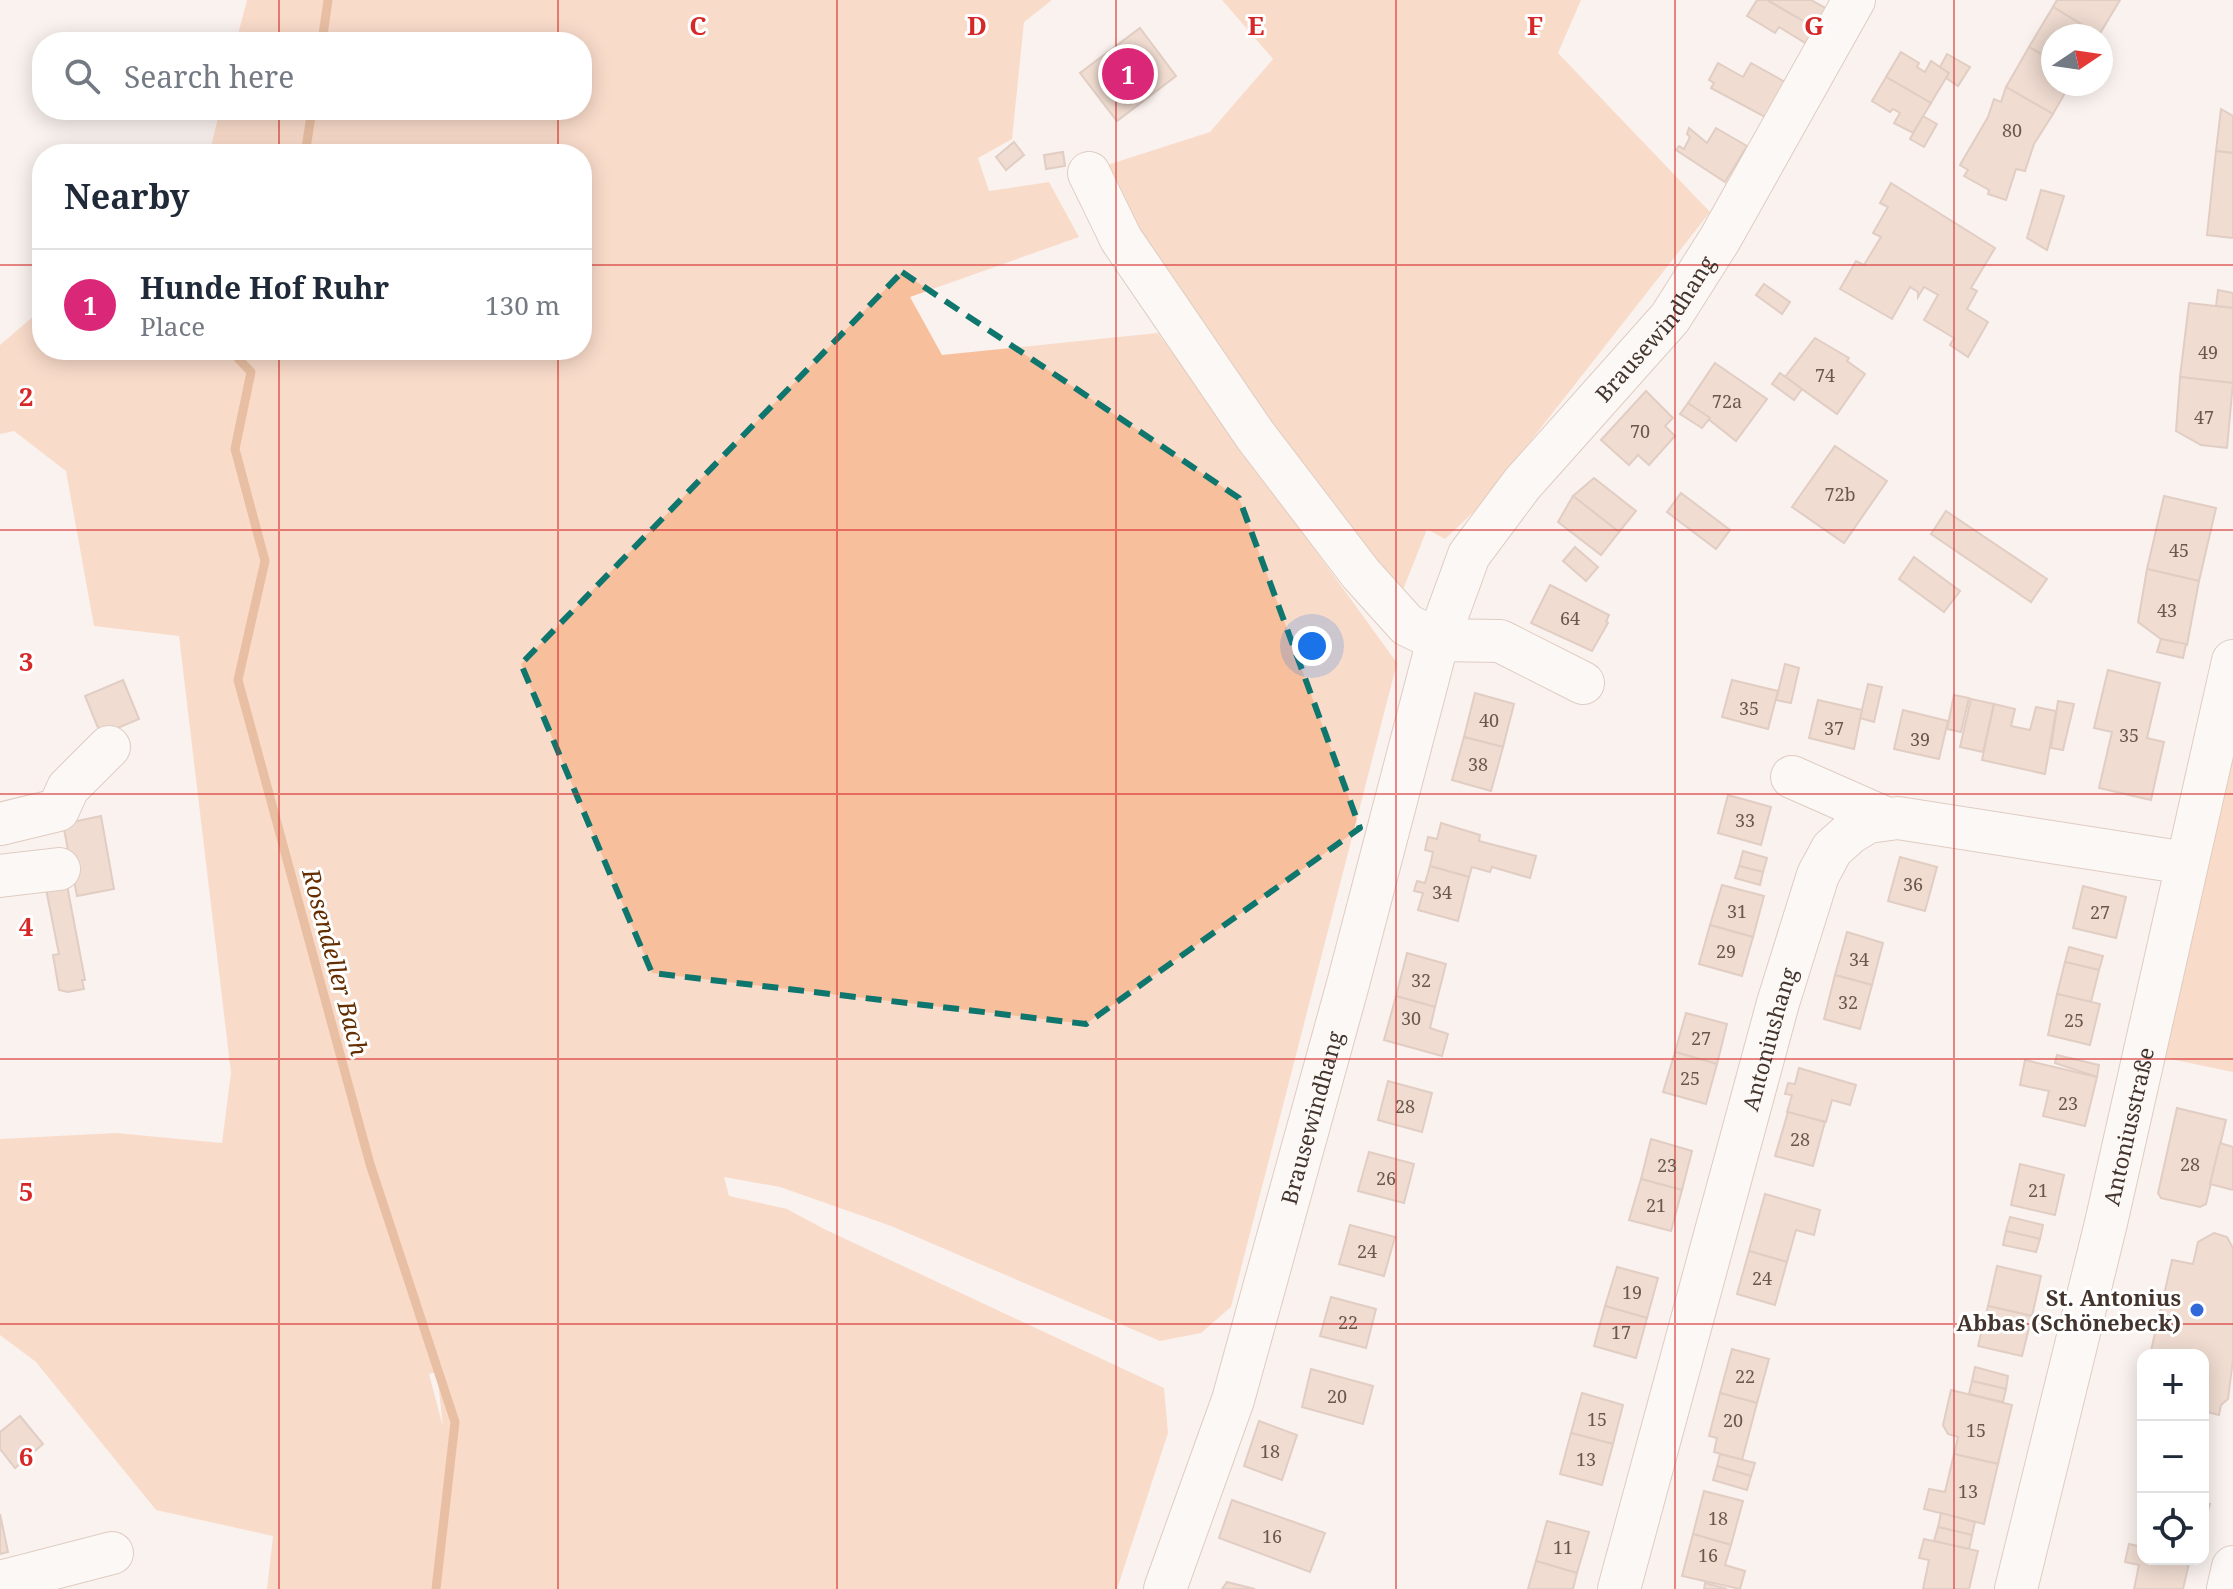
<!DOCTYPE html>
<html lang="en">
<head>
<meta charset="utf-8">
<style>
	:root { --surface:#fff; --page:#f2f2f3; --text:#1f2937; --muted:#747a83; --line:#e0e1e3; --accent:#db2777 }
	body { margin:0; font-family:"Noto Serif",serif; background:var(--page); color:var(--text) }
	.controls { position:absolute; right:24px; bottom:24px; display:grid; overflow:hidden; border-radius:16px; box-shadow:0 4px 20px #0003 }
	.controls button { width:72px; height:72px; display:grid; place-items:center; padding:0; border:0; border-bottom:2px solid var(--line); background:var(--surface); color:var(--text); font:40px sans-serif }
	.compass { position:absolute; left:2041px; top:24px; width:72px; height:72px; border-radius:50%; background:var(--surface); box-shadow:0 4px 20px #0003; rotate:77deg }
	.you { position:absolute; left:1312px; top:646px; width:28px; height:28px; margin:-20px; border:6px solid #fff; border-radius:50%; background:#1a73e8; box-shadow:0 0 0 12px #1a73e833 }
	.badge { display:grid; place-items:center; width:52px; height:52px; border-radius:50%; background:var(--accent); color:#fff; font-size:26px; font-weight:700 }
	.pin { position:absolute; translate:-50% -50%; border:4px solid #fff; box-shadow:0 2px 8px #0006 }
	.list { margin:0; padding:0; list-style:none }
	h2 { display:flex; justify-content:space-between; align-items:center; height:104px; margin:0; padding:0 32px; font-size:34px }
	h2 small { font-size:26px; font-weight:400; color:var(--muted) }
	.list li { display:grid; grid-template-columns:52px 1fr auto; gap:24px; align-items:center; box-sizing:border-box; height:112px; padding:0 32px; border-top:2px solid var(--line) }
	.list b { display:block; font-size:30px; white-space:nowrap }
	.list p { margin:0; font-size:26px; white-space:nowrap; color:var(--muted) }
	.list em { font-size:26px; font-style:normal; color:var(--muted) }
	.icon { flex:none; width:44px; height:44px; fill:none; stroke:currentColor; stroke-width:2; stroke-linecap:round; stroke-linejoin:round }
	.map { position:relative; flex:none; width:2233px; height:1589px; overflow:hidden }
	.search { position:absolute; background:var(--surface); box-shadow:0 4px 20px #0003; left:32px; top:32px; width:560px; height:88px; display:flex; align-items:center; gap:20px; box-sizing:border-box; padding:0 28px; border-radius:32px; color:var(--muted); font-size:30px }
	.panel { position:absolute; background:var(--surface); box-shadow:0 4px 20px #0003; left:32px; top:144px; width:560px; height:216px; border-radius:32px }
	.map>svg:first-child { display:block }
</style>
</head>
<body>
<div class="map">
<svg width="2233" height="1589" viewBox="0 0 2233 1589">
	<rect width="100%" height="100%" fill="#faf2ee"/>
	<!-- green -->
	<g fill="#f8bf9d" fill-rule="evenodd">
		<path d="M247 0H1052L1024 22 1012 139 978 158 989 191 1049 182 1079 237 910 297 942 355 1158 333 1397 663 1231 1307 1201 1333 1160 1341 891 1226 780 1187 724 1177 729 1196 787 1209 824 1229 1164 1388 1168 1433 1117 1589H267L273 1536 156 1510 36 1362 0 1335V1139L116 1133 222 1143 231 1073 179 636 94 626 66 471 14 431 0 434V345L42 309V350H582V154H209L220 110H582V42H236ZM437 1372 443 1427 429 1374Z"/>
		<path d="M1222 0H1581L1558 53 1710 212 1479 507 1445 539 1427 529 1399 600 1346 543 1098 168 1210 132 1273 59Z"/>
		<path d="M2233 739V1072L2156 1056Z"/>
	</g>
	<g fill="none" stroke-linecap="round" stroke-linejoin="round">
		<!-- stream -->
		<g stroke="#d68048" stroke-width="9">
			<path d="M322 42 328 0"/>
			<path d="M305 154 312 110"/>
			<path d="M230 350 251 372 235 449 265 561 238 680 370 1164 455 1422 436 1589"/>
		</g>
	</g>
	<!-- building -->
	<g fill="#e4c1ad" stroke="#c3a18e" stroke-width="2">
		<path d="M1757 0H1767L1816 28 1807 44 1779 27 1775 33 1747 16Z"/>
		<path d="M1767 0H1811L1827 9 1816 28Z"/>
		<path d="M2057 0H2120L2099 35 2053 7Z"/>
		<path d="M2053 7 2099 35 2098 36H2053V61L2029 47Z"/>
		<path d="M1140 28 1176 76 1117 121 1080 73Z"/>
		<path d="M2029 47 2053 61V84H2070L2053 114 2006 87Z"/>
		<path d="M1901 52 1919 63 1917 67 1925 72 1931 61 1949 73 1931 103 1886 77Z"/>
		<path d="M1947 54 1970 67 1958 86 1946 78 1949 73 1940 67Z"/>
		<path d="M1718 63 1743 77 1751 63 1785 82 1765 117 1711 88 1714 83 1709 80Z"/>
		<path d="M1886 77 1931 103 1913 133 1894 123 1900 113 1893 109 1890 112 1872 101Z"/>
		<path d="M2006 87 2053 114 2034 144 2025 171 2016 169 2006 200 1988 194 1989 190 1964 176 1968 170 1960 165 1988 117 1994 99 2001 102Z"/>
		<path d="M2221 109 2233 116V153L2216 151Z"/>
		<path d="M1923 116 1937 124 1924 147 1910 139Z"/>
		<path d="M1689 128 1707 143 1716 128 1747 146 1725 182 1676 150 1679 146 1684 149 1690 137 1687 134Z"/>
		<path d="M1014 142 1024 155 1006 170 996 157Z"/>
		<path d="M2216 151 2233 153V238L2207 235Z"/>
		<path d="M1063 152 1065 166 1046 169 1044 155Z"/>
		<path d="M1891 183 1995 248 1971 288 1977 291 1967 309 1988 322 1968 357 1950 345 1954 338 1924 320 1938 295 1924 287 1918 297V292L1910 287 1892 319 1840 289 1856 261 1864 265 1881 237 1873 233 1888 207 1880 203Z"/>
		<path d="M2041 190 2064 196 2047 250 2027 238Z"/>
		<path d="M1764 284 1790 302 1782 314 1756 295Z"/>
		<path d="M2218 290 2233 293V308L2216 306Z"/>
		<path d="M2189 303 2233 308V383L2180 377Z"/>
		<path d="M1815 338 1849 358 1847 361 1865 374 1837 414 1785 377Z"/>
		<path d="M1715 363 1767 399 1736 441 1688 403Z"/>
		<path d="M1780 373 1802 389 1794 400 1772 384Z"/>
		<path d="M2180 377 2233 383 2227 448 2201 445 2176 431Z"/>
		<path d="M1646 391 1673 418 1665 426 1675 436 1649 465 1638 455 1629 465 1601 440Z"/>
		<path d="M1688 403 1710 418 1702 428 1680 414Z"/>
		<path d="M1835 446 1887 481 1844 543 1792 507Z"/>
		<path d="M1594 478 1636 511 1619 532 1573 496Z"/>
		<path d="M1681 493 1730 530 1716 549 1667 512Z"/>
		<path d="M1573 496 1619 532 1601 555 1558 522Z"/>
		<path d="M2164 496 2216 508 2199 581 2147 569Z"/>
		<path d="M1946 511 2047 579 2031 602 1931 534Z"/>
		<path d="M1575 547 1598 567 1586 581 1563 561Z"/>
		<path d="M1914 557 1960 591 1944 612 1899 579Z"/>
		<path d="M2147 569 2199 581 2187 645 2161 639 2138 622Z"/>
		<path d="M1550 585 1609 615 1606 622 1608 623 1592 651 1531 623Z"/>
		<path d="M2161 639 2186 644 2183 658 2157 652Z"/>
		<path d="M1785 664 1799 668 1791 703 1776 700Z"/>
		<path d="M2108 670 2160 683 2147 738 2164 742 2151 800 2099 788 2112 732 2094 728Z"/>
		<path d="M123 680 139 719 101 735 85 696Z"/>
		<path d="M1732 680 1778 691 1768 729 1722 717Z"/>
		<path d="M1868 684 1882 687 1874 722 1860 718Z"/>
		<path d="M1475 693 1514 704 1503 747 1464 737Z"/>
		<path d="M1954 695 1969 698 1961 732 1947 729Z"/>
		<path d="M1971 699 1994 704 1983 752 1960 747Z"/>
		<path d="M1818 700 1862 710 1854 749 1809 738Z"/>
		<path d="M2058 701 2074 704 2063 750 2051 748Z"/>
		<path d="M1994 704 2015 709 2011 726 2030 730 2036 707 2056 711 2045 774 1982 760Z"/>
		<path d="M1903 710 1948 721 1939 759 1894 749Z"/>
		<path d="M1464 737 1503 747 1491 791 1452 780Z"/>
		<path d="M1728 795 1771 807 1761 845 1718 833Z"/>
		<path d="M101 816 114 889 77 896 63 824Z"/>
		<path d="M1441 823 1480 835 1479 841 1536 856 1530 878 1492 867 1490 872 1472 867 1469 877 1430 866 1433 852 1425 850 1428 837 1437 839Z"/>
		<path d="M1743 851 1767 858 1763 872 1739 866Z"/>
		<path d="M1900 857 1937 867 1925 911 1888 901Z"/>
		<path d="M1430 866 1469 877 1458 921 1418 910 1423 893 1414 891 1417 881 1425 883Z"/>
		<path d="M1739 866 1763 872 1760 885 1735 878Z"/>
		<path d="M66 880 85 980H82L84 989 68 992 59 990 53 955 59 954 45 884Z"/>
		<path d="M1722 885 1764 896 1753 937 1710 925Z"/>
		<path d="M2083 886 2126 897 2116 938 2073 928Z"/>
		<path d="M1710 925 1753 937 1742 976 1699 964Z"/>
		<path d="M1847 932 1883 943 1872 985 1835 975Z"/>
		<path d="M2069 947 2103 956 2099 970 2065 962Z"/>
		<path d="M1407 953 1446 964 1435 1007 1396 996Z"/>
		<path d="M2065 962 2099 970 2091 1002 2057 994Z"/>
		<path d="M1835 975 1872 985 1860 1029 1824 1019Z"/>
		<path d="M2057 994 2100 1004 2090 1045 2048 1035Z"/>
		<path d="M1396 996 1435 1007 1430 1028 1448 1034 1442 1056 1384 1040Z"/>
		<path d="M1686 1013 1727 1024 1717 1064 1675 1052Z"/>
		<path d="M1675 1052 1717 1064 1706 1104 1663 1092Z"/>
		<path d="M2057 1055 2099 1065 2097 1077 2055 1063Z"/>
		<path d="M2025 1060 2097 1077 2085 1126 2043 1116 2049 1091 2020 1085Z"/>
		<path d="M1799 1068 1856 1085 1850 1105 1832 1100 1826 1122 1787 1112 1792 1095 1785 1094 1788 1083 1795 1084Z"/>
		<path d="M1388 1081 1432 1093 1422 1132 1378 1120Z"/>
		<path d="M2177 1108 2226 1120 2206 1204 2200 1207 2161 1198 2158 1193Z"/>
		<path d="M1788 1112 1825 1122 1813 1166 1775 1156Z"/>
		<path d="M1651 1139 1692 1151 1682 1190 1641 1179Z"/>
		<path d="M2220 1143 2233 1147V1190L2210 1184Z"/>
		<path d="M1369 1152 1414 1164 1404 1203 1358 1191Z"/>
		<path d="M2020 1164 2064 1175 2055 1215 2011 1205Z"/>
		<path d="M1641 1179 1682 1190 1671 1231 1629 1220Z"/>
		<path d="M1765 1194 1820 1210 1814 1235 1796 1230 1787 1262 1749 1251Z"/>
		<path d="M2010 1217 2043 1225 2040 1239 2006 1231Z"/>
		<path d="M1350 1225 1395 1237 1384 1276 1339 1264Z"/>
		<path d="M2006 1231 2040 1239 2036 1252 2003 1245Z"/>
		<path d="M2214 1233 2227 1237 2233 1248V1360L2228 1399 2221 1405 2219 1415 2203 1411V1355H2150L2172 1260 2193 1264 2198 1242Z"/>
		<path d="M1749 1251 1787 1262 1775 1305 1737 1294Z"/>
		<path d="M1997 1266 2041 1276 2032 1316 1988 1306Z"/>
		<path d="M1617 1267 1658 1278 1647 1318 1605 1306Z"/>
		<path d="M1331 1297 1376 1309 1366 1348 1320 1336Z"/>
		<path d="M1605 1306 1647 1318 1636 1358 1594 1346Z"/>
		<path d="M1988 1306 2032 1316 2022 1356 1978 1346Z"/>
		<path d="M1732 1349 1769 1359 1757 1403 1720 1393Z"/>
		<path d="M2142 1366 2143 1365V1397L2139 1380Z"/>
		<path d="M1975 1367 2008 1376 2006 1389 1972 1381Z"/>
		<path d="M1311 1369 1373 1386 1363 1424 1302 1407Z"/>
		<path d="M1972 1381 2006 1389 2003 1402 1969 1394Z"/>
		<path d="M1951 1390 2012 1405 1998 1464 1954 1454 1958 1437 1948 1434 1943 1425Z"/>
		<path d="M1582 1393 1623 1405 1613 1444 1571 1433Z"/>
		<path d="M1720 1393 1757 1403 1742 1460 1714 1452 1717 1438 1709 1436Z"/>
		<path d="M20 1416 43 1444 15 1468 0 1449V1432Z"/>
		<path d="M1259 1421 1297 1435 1282 1480 1244 1466Z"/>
		<path d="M1571 1433 1613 1444 1602 1485 1560 1474Z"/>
		<path d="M1720 1454 1755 1463 1751 1476 1717 1466Z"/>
		<path d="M1954 1454 1998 1464 1984 1524 1924 1509 1929 1489 1945 1492Z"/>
		<path d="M1717 1466 1751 1476 1747 1490 1713 1480Z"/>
		<path d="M1704 1491 1743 1501 1731 1545 1693 1534Z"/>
		<path d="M2203 1494 2204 1502 2210 1504 2207 1514H2203Z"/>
		<path d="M1232 1500 1325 1533 1310 1572 1219 1538Z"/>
		<path d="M1941 1513 1975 1522 1972 1535 1938 1527Z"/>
		<path d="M0 1514 8 1552 0 1554Z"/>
		<path d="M1547 1521 1589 1532 1577 1573 1536 1561Z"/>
		<path d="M1938 1527 1972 1535 1969 1549 1934 1541Z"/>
		<path d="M1693 1534 1731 1545 1725 1565 1745 1571 1740 1589 1682 1576Z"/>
		<path d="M1924 1539 1978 1551 1969 1589H1923L1929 1560 1919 1558Z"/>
		<path d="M2129 1544 2143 1547V1559H2190L2183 1589H2134L2139 1565 2125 1562Z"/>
		<path d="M1536 1561 1577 1573 1573 1589H1528Z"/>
		<path d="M1227 1582 1255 1589H1222Z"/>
		<path d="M1705 1583 1727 1589H1704Z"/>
	</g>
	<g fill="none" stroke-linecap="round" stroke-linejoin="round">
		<defs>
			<g id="minor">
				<path d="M1089 173 1121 239 1255 435 1361 574 1407 625 1438 640 1500 641 1583 683"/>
				<path d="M1792 777 1885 818"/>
				<path d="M0 824 58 810 68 788 109 747"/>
				<path d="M0 876 59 869"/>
				<path d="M0 1582 112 1553"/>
				<path id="s1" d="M1165 1589 1233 1400 1348 984 1438 640 1469 555 1522 484 1670 318 1720 239 1854 0"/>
				<path id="s2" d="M1619 1589 1778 1003 1818 875 1832 849 1850 833 1868 822 1898 818 2186 863"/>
				<path id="s3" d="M2016 1589 2106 1223 2233 661"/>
				<path d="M2228 1589 2233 1567"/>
			</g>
		</defs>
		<!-- minor casing -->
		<use href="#minor" stroke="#bf9e8a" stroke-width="44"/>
		<!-- minor -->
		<use href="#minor" stroke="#fff" stroke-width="42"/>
	</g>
	<!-- marked area -->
	<path d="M0 0H2233V1589H0ZM902 272 1239 498 1360 828 1086 1024 652 973 521 664Z" fill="#faf2ee" fill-opacity=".55" fill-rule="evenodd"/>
	<path fill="none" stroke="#0f766e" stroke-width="6" stroke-dasharray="16 10" stroke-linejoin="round" d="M902 272 1239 498 1360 828 1086 1024 652 973 521 664Z"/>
	<!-- grid -->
	<path fill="none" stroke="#d62828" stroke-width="2" stroke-opacity="0.55" d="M279 0V42M558 0V42M837 0V1589M1116 0V1589M1396 0V1589M1675 0V1589M1954 0V1589M279 110V154M558 110V154M0 265H42M582 265H2233M279 350V1589M558 350V1589M0 530H2233M0 794H2233M0 1059H2233M0 1324H2233"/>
	<!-- markers -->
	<circle fill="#3269d8" stroke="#fff" stroke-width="3" cx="2197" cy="1310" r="8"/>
	<g text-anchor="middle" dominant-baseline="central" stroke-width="6" stroke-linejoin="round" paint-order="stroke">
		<!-- number labels -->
		<g font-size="18" fill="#6b584d">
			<text x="2012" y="130">80</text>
			<text x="2208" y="352">49</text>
			<text x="1825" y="375">74</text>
			<text x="1727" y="401">72a</text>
			<text x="2204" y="417">47</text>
			<text x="1640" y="431">70</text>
			<text x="1840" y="494">72b</text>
			<text x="2179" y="550">45</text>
			<text x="2167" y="610">43</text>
			<text x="1570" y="618">64</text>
			<text x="1749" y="708">35</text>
			<text x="1489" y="720">40</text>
			<text x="1834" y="728">37</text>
			<text x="2129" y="735">35</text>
			<text x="1920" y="739">39</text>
			<text x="1478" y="764">38</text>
			<text x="1745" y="820">33</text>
			<text x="1913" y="884">36</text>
			<text x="1442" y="892">34</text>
			<text x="1737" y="911">31</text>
			<text x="2100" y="912">27</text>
			<text x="1726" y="951">29</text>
			<text x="1859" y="959">34</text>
			<text x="1421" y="980">32</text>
			<text x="1848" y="1002">32</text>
			<text x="1411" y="1018">30</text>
			<text x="2074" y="1020">25</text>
			<text x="1701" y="1038">27</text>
			<text x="1690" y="1078">25</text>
			<text x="2068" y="1103">23</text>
			<text x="1405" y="1106">28</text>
			<text x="1800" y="1139">28</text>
			<text x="2190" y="1164">28</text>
			<text x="1667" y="1165">23</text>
			<text x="1386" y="1178">26</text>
			<text x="2038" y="1190">21</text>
			<text x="1656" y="1205">21</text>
			<text x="1367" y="1251">24</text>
			<text x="1762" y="1278">24</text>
			<text x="1632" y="1292">19</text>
			<text x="1348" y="1322">22</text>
			<text x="1621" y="1332">17</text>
			<text x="1745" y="1376">22</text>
			<text x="1337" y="1396">20</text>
			<text x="1597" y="1419">15</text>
			<text x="1733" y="1420">20</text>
			<text x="1976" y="1430">15</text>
			<text x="1270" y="1451">18</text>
			<text x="1586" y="1459">13</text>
			<text x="1968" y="1491">13</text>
			<text x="1718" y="1518">18</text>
			<text x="1272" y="1536">16</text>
			<text x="1563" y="1547">11</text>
			<text x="1708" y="1555">16</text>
		</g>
		<!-- street labels -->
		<g font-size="22" fill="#43352d" stroke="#fff">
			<text stroke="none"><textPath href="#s1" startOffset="1372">Brausewindhang</textPath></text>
			<text stroke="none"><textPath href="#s2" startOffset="570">Antoniushang</textPath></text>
			<text stroke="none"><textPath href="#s1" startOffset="494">Brausewindhang</textPath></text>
			<text stroke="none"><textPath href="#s3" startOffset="476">Antoniusstraße</textPath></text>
		</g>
		<!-- poi labels -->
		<g font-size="22" font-weight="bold" fill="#43352d" stroke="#fff" text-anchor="end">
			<text x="2181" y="1297">St. Antonius<tspan x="2181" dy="25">Abbas (Schönebeck)</tspan></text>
		</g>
		<!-- water labels -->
		<g font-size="24" font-style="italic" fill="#652e01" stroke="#fff">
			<text transform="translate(336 962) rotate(75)">Rosendeller Bach</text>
		</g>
	</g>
	<g font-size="26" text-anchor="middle" font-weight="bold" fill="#d62828" stroke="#fff" stroke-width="6" stroke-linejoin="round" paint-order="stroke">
		<text x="698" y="35">C</text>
		<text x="977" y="35">D</text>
		<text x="1256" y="35">E</text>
		<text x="1535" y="35">F</text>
		<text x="1814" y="35">G</text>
		<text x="26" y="406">2</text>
		<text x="26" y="671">3</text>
		<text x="26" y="936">4</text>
		<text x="26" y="1201">5</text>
		<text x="26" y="1466">6</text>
	</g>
</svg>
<div class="controls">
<button>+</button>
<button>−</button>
<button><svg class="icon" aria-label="locate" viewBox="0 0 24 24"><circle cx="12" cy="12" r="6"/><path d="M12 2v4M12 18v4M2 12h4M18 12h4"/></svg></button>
</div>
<svg class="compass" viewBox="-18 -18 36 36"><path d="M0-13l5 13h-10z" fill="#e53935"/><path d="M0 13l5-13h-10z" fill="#747a83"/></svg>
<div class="you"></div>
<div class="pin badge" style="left:1128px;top:74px">1</div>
<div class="search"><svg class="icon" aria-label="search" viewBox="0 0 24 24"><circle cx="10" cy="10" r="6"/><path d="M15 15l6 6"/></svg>Search here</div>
<section class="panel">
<h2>Nearby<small></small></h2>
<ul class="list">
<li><span class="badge">1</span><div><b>Hunde Hof Ruhr</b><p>Place</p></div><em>130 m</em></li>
</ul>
</section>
</div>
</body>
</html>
